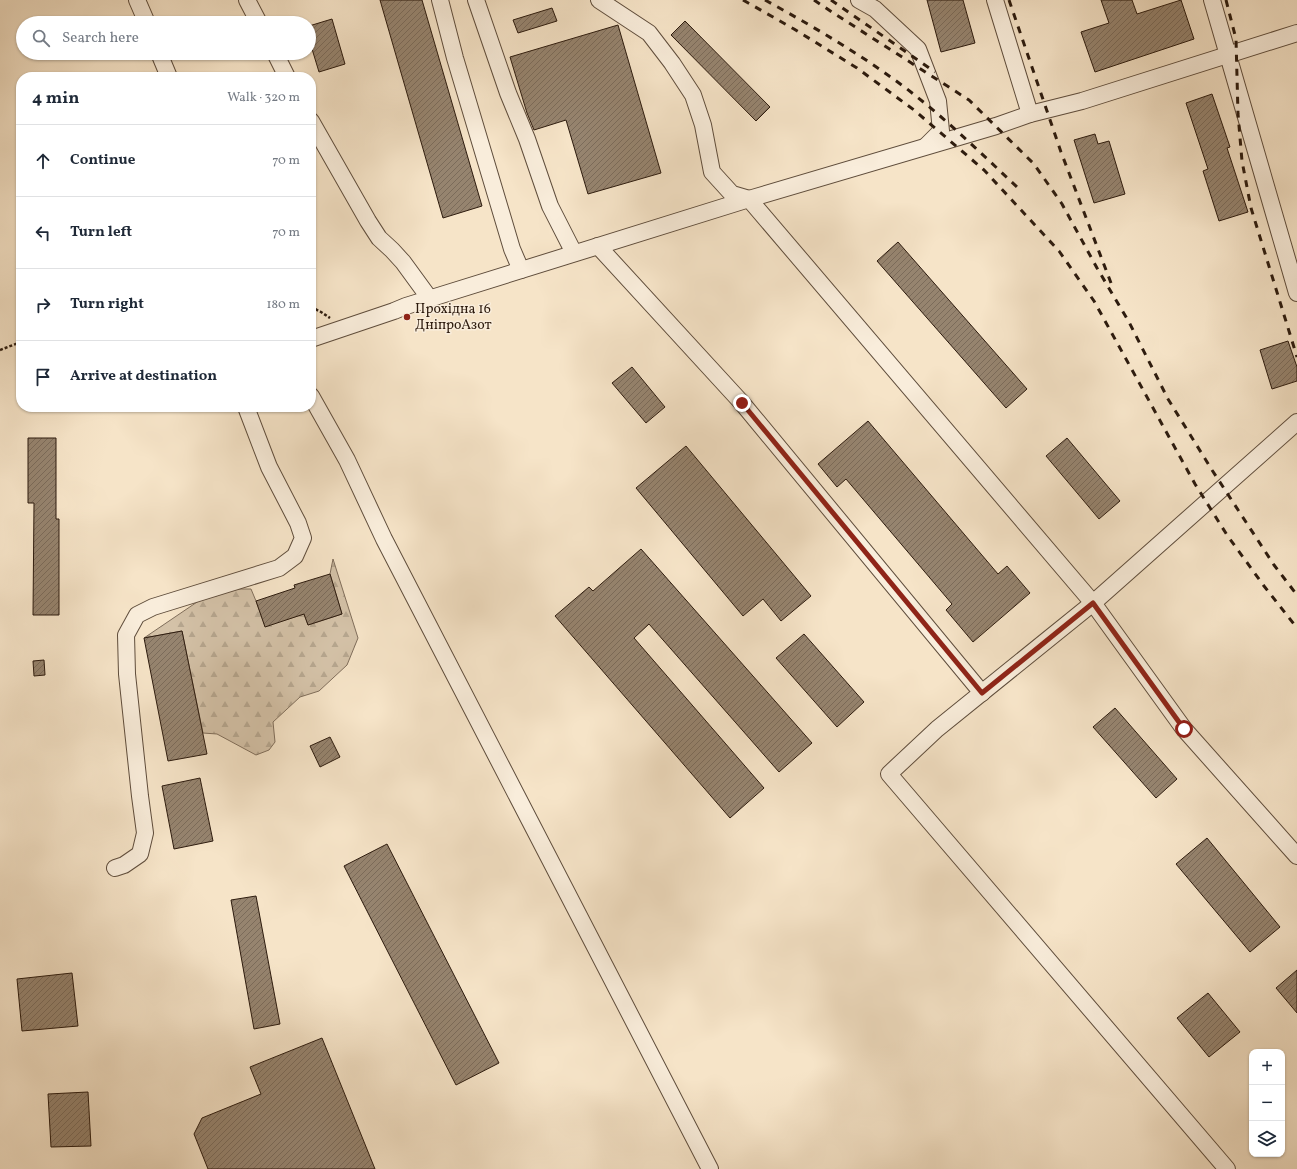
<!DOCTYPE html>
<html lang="en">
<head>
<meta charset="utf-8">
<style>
	:root { --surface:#fff; --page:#f2f2f3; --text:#1f2937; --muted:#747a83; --line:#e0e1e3 }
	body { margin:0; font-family:Vollkorn,serif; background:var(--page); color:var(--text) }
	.controls { position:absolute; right:12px; bottom:12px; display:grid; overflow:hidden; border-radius:8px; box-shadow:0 1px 3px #0004 }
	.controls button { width:36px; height:36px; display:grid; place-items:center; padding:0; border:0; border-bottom:1px solid var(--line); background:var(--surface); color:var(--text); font:20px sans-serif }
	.stop { position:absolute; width:12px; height:12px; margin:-9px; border:3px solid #8f2418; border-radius:50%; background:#fff }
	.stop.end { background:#8f2418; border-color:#fff; box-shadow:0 1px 4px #0008 }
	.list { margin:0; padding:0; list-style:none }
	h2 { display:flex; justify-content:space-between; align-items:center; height:52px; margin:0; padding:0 16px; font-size:17px }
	h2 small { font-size:13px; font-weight:400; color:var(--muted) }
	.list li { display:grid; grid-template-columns:26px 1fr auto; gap:12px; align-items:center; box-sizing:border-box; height:72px; padding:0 16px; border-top:1px solid var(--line) }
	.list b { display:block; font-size:15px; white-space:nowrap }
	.list em { font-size:13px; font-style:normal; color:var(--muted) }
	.icon { flex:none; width:22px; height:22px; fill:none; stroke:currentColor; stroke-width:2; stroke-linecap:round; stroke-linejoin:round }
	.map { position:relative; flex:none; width:1297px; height:1169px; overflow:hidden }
	.search { position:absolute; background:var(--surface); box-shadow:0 1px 3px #0004; left:16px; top:16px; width:300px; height:44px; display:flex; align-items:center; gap:10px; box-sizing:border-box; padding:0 14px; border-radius:22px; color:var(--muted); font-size:15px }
	.panel { position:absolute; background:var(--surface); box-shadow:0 1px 3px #0004; left:16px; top:72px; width:300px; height:340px; border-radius:16px }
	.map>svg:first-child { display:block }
</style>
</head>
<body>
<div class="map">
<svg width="1297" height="1169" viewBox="0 0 1297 1169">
	<defs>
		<pattern id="forest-firs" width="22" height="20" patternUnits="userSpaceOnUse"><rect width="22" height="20" fill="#d4c2a8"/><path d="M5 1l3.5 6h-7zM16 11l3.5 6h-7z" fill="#b6a68f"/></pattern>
		<pattern id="building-hatch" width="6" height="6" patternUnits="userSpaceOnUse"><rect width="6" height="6" fill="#96846f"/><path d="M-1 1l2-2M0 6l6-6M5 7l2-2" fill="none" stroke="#7b6b5a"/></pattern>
	</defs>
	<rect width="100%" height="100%" fill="#f6e4c8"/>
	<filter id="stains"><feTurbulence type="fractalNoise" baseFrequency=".005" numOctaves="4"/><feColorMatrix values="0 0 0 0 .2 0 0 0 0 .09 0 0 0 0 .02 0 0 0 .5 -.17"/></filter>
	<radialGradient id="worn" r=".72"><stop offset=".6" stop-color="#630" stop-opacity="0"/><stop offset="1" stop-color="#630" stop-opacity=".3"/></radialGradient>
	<!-- forest -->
	<path fill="url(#forest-firs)" stroke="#806e5b" d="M333 559 358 638 347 665 319 691 300 697 273 722 275 742 269 750 256 755 217 734 203 733 182 631 144 638 200 600 226 589H251L256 601 265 626 304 614 308 625 342 614 330 574Z"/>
	<!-- building -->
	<g fill="url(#building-hatch)" stroke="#2d1b0e">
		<path d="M380 0H422L482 206 443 218Z"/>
		<path d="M927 0H963L975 43 941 52Z"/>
		<path d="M1101 0H1132L1137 14 1181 0 1194 39 1095 72 1081 32 1109 23Z"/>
		<path d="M552 8 557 21 518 33 513 20Z"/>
		<path d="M332 19 345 64 319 72 309 39V26Z"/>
		<path d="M685 21 770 107 756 121 671 35Z"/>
		<path d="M618 25 661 173 588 194 566 120 534 130 527 113 510 57Z"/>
		<path d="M1212 94 1230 147 1227 148 1248 212 1219 221 1203 171 1208 169 1186 103Z"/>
		<path d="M1095 134 1098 144 1109 141 1125 194 1094 203 1074 140Z"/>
		<path d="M898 242 1027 389 1006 408 877 261Z"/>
		<path d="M1288 341 1297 367V381L1272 389 1260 350Z"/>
		<path d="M632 367 665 407 646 423 612 383Z"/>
		<path d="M868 421 998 574 1007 566 1030 593 973 642 946 610 952 604 846 479 837 487 818 464Z"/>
		<path d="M28 438H56V519H59V615H33L34 503H28Z"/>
		<path d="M1067 438 1120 501 1099 519 1046 456Z"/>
		<path d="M686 446 811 596 781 621 763 599 743 616 636 488Z"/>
		<path d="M641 549 812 743 779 772 649 624 634 638 764 788 730 818 555 616 589 587 593 591Z"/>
		<path d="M330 574 342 614 308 625 304 614 265 627 256 601 295 588 294 585Z"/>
		<path d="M182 631 207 754 168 761 144 638Z"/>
		<path d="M804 634 864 702 837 727 776 658Z"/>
		<path d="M44 660 45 675 34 676 33 661Z"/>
		<path d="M1115 708 1177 779 1156 798 1093 727Z"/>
		<path d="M330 737 340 757 320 767 310 746Z"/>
		<path d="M200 778 213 841 174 849 162 786Z"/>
		<path d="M1207 838 1280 927 1250 952 1176 864Z"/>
		<path d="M387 844 499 1063 456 1085 344 866Z"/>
		<path d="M256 896 280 1024 254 1029 231 900Z"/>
		<path d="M1297 970V1013L1276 988Z"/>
		<path d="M72 973 78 1026 22 1031 17 979Z"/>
		<path d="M1208 993 1240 1032 1209 1057 1177 1018Z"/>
		<path d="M322 1038 375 1169H208L194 1134 202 1118 261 1094 250 1067Z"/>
		<path d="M88 1092 91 1146 51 1147 48 1094Z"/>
	</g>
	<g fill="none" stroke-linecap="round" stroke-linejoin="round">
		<defs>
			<g id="minor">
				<path d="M137 0 147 23"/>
				<path d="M247 0 259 23"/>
				<path d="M440 0 455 58 512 249 521 270"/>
				<path d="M476 0 508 93 527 139 550 206 574 253"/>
				<path d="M599 0 649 33 672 63 693 95 703 125 712 172 732 194 749 199 1093 603 1184 729 1297 856"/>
				<path d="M859 0 875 9 918 49 938 101 941 131 926 146"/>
				<path d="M995 0 1030 114"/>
				<path d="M1212 0 1297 293"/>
				<path d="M159 53 169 77"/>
				<path d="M275 53 287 77"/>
				<path d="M311 121 368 221 379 238 392 250 403 262 430 299"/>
				<path d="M598 246 742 403 982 693"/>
				<path d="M311 339 394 311 406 306 749 199 996 126 1030 114 1082 101 1297 33"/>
				<path d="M311 396 347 460 384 539 710 1169"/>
				<path d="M115 868 124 865 140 854 145 833 140 796 127 674 126 635 137 615 153 607 279 568 295 556 303 538 298 523 269 467 246 407"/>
				<path d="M1227 1169 889 774 937 729 1093 603 1297 422"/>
			</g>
		</defs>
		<!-- minor casing -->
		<use href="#minor" stroke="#5f4d3c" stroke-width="18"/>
		<!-- path -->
		<g stroke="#2d1b0e" stroke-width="2.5" stroke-dasharray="3 2" stroke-linecap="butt">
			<path d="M311 307 321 312 330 318"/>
			<path d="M0 350 21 342"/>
		</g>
		<!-- minor -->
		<use href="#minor" stroke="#f9eddb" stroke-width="16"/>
		<!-- rail -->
		<g stroke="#2d1b0e" stroke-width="3" stroke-dasharray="7 7" stroke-linecap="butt">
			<path d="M743 0 794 29 857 68 914 110 984 170 1059 251 1094 301 1195 484 1227 535 1264 586 1297 628"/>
			<path d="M765 0C814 27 862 55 907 89 946 119 982 154 1018 188"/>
			<path d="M814 0 835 14 969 100 1034 164 1062 204 1097 268 1129 322 1168 399 1212 470 1274 565 1297 595"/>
			<path d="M831 0 935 72"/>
			<path d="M1009 0 1061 152 1111 283"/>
			<path d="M1226 0 1236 39 1238 114 1242 161 1251 208 1297 357"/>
		</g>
	</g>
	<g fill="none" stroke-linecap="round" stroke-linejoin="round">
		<!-- route -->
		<path stroke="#8f2418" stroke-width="5" d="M742 403 982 693 1093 603 1184 729"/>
	</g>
	<!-- markers -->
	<circle fill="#8f2418" stroke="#f9eddb" stroke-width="1.5" cx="407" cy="317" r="4"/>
	<g text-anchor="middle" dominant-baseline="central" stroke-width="3" stroke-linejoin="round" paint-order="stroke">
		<!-- poi labels -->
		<g font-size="14" fill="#2d1b0e" stroke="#f9eddb" text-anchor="start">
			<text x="415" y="309">Прохідна 16<tspan x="415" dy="16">ДніпроАзот</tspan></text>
		</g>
	</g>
	<rect width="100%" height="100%" filter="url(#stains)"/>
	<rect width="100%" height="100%" fill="url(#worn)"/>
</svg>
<div class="controls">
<button>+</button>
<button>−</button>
<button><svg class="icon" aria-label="layers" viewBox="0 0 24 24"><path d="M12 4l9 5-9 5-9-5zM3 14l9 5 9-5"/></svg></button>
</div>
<div class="stop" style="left:1184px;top:729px"></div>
<div class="stop end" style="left:742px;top:403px"></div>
<div class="search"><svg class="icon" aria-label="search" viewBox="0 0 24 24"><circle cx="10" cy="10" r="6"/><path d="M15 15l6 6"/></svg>Search here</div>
<section class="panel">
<h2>4 min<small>Walk · 320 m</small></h2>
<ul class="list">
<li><svg class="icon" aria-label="ahead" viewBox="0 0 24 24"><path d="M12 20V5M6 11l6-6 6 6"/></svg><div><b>Continue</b></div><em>70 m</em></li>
<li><svg class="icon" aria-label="left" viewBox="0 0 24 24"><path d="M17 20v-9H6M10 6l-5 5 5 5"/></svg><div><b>Turn left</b></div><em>70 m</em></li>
<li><svg class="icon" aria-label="right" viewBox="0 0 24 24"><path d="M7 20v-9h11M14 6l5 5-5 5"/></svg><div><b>Turn right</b></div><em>180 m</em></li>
<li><svg class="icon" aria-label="arrive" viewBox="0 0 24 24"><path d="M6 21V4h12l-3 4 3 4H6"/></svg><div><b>Arrive at destination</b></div></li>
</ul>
</section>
</div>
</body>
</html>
